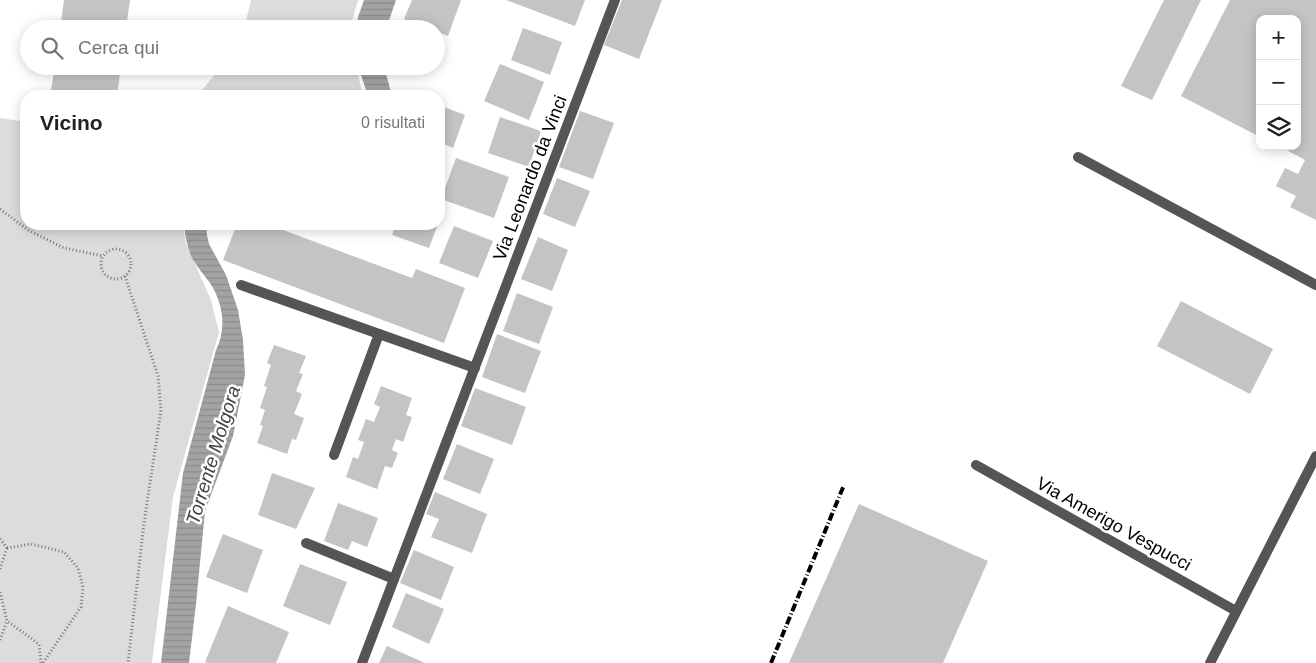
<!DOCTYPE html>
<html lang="it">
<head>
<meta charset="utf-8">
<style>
	:root { --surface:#fff; --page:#f6f6f6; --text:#222; --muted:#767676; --line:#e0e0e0 }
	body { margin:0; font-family:Arial,sans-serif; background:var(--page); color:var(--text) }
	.controls { position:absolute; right:15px; top:15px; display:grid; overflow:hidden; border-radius:10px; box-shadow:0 2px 12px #0003 }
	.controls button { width:45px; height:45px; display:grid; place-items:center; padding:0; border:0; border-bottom:1px solid var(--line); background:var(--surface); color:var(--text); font:25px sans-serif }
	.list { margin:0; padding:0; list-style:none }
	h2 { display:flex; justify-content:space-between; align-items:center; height:65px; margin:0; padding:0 20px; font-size:21px }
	h2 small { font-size:16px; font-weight:400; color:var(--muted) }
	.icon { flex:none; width:28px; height:28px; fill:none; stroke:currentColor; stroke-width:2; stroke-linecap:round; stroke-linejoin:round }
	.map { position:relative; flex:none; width:1316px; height:663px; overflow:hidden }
	.search { position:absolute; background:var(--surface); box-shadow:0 2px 12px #0003; left:20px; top:20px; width:425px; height:55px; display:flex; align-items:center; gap:12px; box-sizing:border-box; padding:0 18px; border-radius:28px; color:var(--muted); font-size:19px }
	.panel { position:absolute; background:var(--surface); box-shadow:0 2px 12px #0003; left:20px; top:90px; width:425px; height:140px; border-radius:20px }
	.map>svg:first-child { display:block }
</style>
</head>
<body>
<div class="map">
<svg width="1316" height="663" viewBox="0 0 1316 663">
	<defs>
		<pattern id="water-rules" width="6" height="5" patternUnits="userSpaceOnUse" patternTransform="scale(1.25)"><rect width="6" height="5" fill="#a3a3a3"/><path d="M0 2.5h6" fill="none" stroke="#8b8b8b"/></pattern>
	</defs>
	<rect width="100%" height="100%" fill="#fff"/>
	<!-- green -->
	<g fill="#dcdcdc">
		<path d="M251 0H359L357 3 350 29H244Z"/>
		<path d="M222 66H356L363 96H197Z"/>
		<path d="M0 118 26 122V224H183L186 244 211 300 219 332 173 497 152 663H0Z"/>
	</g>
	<!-- water -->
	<g fill="url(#water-rules)">
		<path d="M364 0H396L386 29H356L358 17Z"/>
		<path d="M358 66H384L392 96H368Z"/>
		<path d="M184 224H206L207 235 209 244 226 275 238 310 243 340 245 375 233 436 205 511 196 604 189 663H161L183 473 216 350C227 328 223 303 210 283 204 275 197 267 192 258 187 247 185 235 184 224Z"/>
	</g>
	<!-- building -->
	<g fill="#c4c4c4">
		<path d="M64 0H130L126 29H60Z"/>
		<path d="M412 0H461L448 36 436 31V29H429L404 19Z"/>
		<path d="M506 0H585L575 26Z"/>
		<path d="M622 0H662L639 59 604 45Z"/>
		<path d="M1164 0H1201L1152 100 1121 86Z"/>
		<path d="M1230 0H1316V220L1290 207 1296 196 1276 186 1285 168 1298 174 1305 160 1279 146H1297V19H1260V137L1181 96Z"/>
		<path d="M523 28 562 42 550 75 511 60Z"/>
		<path d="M500 64 544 82 529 120 484 101Z"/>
		<path d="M55 66H121L117 96H50Z"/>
		<path d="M439 105 465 115 453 148 439 142Z"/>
		<path d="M580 111 614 123 593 179 559 167Z"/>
		<path d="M500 117 541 131 529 167 488 153Z"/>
		<path d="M456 158 509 177 494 218 441 199Z"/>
		<path d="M557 178 590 191 575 227 543 214Z"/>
		<path d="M237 224H267L412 278 416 269 465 288 444 343 223 260Z"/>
		<path d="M396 224H438L429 248 392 235Z"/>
		<path d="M454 226 493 241 478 278 439 263Z"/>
		<path d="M538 237 568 250 552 291 521 279Z"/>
		<path d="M517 293 553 307 539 344 503 331Z"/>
		<path d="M1181 301 1273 349 1250 394 1157 346Z"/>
		<path d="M497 334 541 351 525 393 482 377Z"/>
		<path d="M274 345 306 356 299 373 303 374 296 391 302 394 294 414 304 418 296 440 292 439 287 454 257 443 263 426 260 425 265 410 260 408 267 387 264 386 271 365 267 363Z"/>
		<path d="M381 386 412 398 406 415 412 417 403 442 396 439 392 450 398 453 392 468 385 466 377 489 346 477 353 457 358 459 364 442 358 440 366 419 374 422 380 407 374 404Z"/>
		<path d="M475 388 526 407 512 445 461 426Z"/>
		<path d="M457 444 494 459 480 494 443 479Z"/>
		<path d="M272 473 315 488 296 529 258 515Z"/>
		<path d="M435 492 487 514 472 553 431 537 439 519 426 514Z"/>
		<path d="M338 503 378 518 367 547 352 541 348 550 324 541Z"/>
		<path d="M859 504 988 561 943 663H789Z"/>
		<path d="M223 534 263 550 247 593 206 577Z"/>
		<path d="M414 550 454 567 441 600 400 583Z"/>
		<path d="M300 564 347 582 330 625 283 606Z"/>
		<path d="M406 593 444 609 429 644 392 627Z"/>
		<path d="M228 606 289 632 276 663H208L205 662Z"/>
		<path d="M387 646 425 663H379Z"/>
	</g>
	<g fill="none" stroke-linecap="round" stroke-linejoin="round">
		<!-- path -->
		<g stroke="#777" stroke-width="3" stroke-dasharray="1 2.5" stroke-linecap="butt">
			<path d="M0 209 28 230 64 248 103 256"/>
			<circle cx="116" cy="264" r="15"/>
			<path d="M125 276 158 376 161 410 144 523 128 663"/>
			<path d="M0 539 7 548"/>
			<path d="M7 548 31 544 64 552 78 568 83 587 81 607 43 663"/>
			<path d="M0 569 7 548"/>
			<path d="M0 592 7 621 39 644 41 663"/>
			<path d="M0 640 7 621"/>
		</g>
		<!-- street -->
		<g stroke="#555" stroke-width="10">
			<path d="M1078 157 1316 285"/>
			<path d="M241 285 475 368"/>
			<path d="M334 455 379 334"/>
			<path d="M976 465 1236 611"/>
			<path d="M306 543 394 579"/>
			<path d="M362 663 615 0"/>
			<path d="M1210 663 1316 456"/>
		</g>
		<!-- rail -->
		<path stroke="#000" stroke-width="4" stroke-dasharray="8 2.5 1 2.5" stroke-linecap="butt" d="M771 663 844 485"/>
	</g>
	<g text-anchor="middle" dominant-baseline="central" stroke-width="5" stroke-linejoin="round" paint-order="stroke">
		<!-- street labels -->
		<g font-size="18" fill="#000" stroke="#fff">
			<text transform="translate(530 178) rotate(-69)">Via Leonardo da Vinci</text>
			<text transform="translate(1114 524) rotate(29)">Via Amerigo Vespucci</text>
		</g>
		<!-- water labels -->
		<g font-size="19" font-style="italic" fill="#444" stroke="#fff">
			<text transform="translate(213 455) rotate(-73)">Torrente Molgora</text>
		</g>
	</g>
</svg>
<div class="controls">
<button>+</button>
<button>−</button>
<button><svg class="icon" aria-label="layers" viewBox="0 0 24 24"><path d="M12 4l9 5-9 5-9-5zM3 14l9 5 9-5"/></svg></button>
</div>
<div class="search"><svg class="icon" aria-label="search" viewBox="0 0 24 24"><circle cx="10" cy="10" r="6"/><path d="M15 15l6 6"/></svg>Cerca qui</div>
<section class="panel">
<h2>Vicino<small>0 risultati</small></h2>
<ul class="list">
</ul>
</section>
</div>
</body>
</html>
